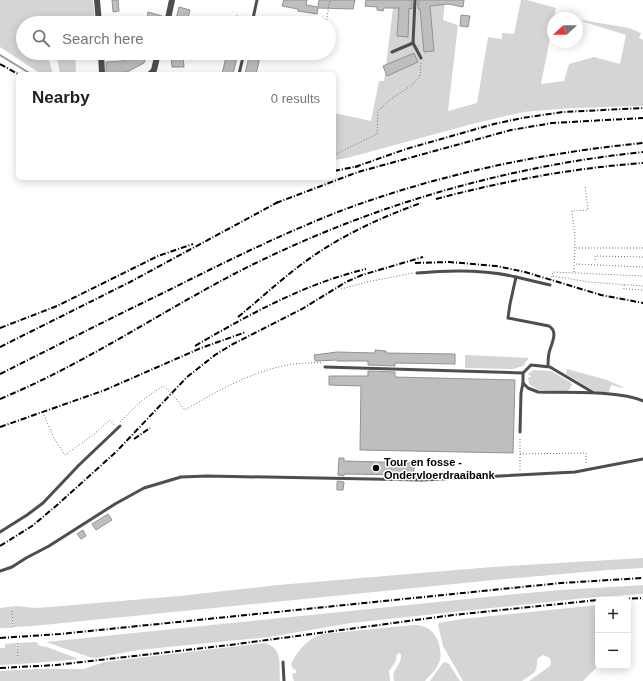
<!DOCTYPE html>
<html lang="en">
<head>
<meta charset="utf-8">
<style>
	:root { --surface:#fff; --page:#f6f6f6; --text:#202124; --muted:#757577; --line:#e0e0e0 }
	body { margin:0; font-family:Helvetica,sans-serif; background:var(--page); color:var(--text) }
	.controls { position:absolute; right:12px; bottom:12px; display:grid; overflow:hidden; border-radius:6px; box-shadow:0 2px 10px #0003 }
	.controls button { width:36px; height:36px; display:grid; place-items:center; padding:0; border:0; border-bottom:1px solid var(--line); background:var(--surface); color:var(--text); font:20px sans-serif }
	.compass { position:absolute; left:547px; top:12px; width:36px; height:36px; border-radius:50%; background:var(--surface); box-shadow:0 2px 10px #0003; rotate:249deg }
	.list { margin:0; padding:0; list-style:none }
	h2 { display:flex; justify-content:space-between; align-items:center; height:52px; margin:0; padding:0 16px; font-size:17px }
	h2 small { font-size:13px; font-weight:400; color:var(--muted) }
	.icon { flex:none; width:22px; height:22px; fill:none; stroke:currentColor; stroke-width:2; stroke-linecap:round; stroke-linejoin:round }
	.map { position:relative; flex:none; width:643px; height:681px; overflow:hidden }
	.search { position:absolute; background:var(--surface); box-shadow:0 2px 10px #0003; left:16px; top:16px; width:320px; height:44px; display:flex; align-items:center; gap:10px; box-sizing:border-box; padding:0 14px; border-radius:22px; color:var(--muted); font-size:15px }
	.panel { position:absolute; background:var(--surface); box-shadow:0 2px 10px #0003; left:16px; top:72px; width:320px; height:108px; border-radius:6px }
	.map>svg:first-child { display:block }
</style>
</head>
<body>
<div class="map">
<svg width="643" height="681" viewBox="0 0 643 681">
	<rect width="100%" height="100%" fill="#fff"/>
	<!-- green -->
	<g fill="#d5d5d5">
		<path d="M0 0H93L95 21 61 18 53 23H23V53H41L48 56 53 74H41L0 47Z"/>
		<path d="M394 0H445L443 20 458 25 448 111 477 103 488 37 502 39V33L514 34 521 0H527L556 8 541 84 564 81 569 64 594 57 620 64 626 35 584 22 582 20 629 28 641 33 639 38 643 40V106L572 108 523 112 472 124 347 158 334 160V113L371 121 379 81H384Z"/>
		<path d="M56 53H75L76 74H60Z"/>
		<path d="M465 355 529 358 523 366 513 369 465 368Z"/>
		<path d="M567 369 607 380 623 387V388L611 385 609 392H596L566 374Z"/>
		<path d="M534 370 551 371 570 382 572 384 570 389 567 391 538 390 529 384 528 377H531L530 375H528L529 373Z"/>
		<path d="M643 558V568L608 570 504 579 33 626 13 627 12 611V628H0V608L16 606 35 608 62 606 179 596 278 585 492 567Z"/>
		<path d="M643 585V594L595 597 351 623 269 637 138 650 96 658 89 657 46 642 506 595 561 590Z"/>
		<path d="M598 605V666H603L597 667 583 681H529L550 666 551 663 550 658 543 655 537 659V665L535 672 522 681H463L443 646 438 625 439 623 462 619Z"/>
		<path d="M413 625C420 625 426 626 431 631 439 637 443 654 439 663 436 670 430 675 425 681H394C391 669 401 667 401 655L399 653 397 654 396 661 389 671 390 681H294L292 675 294 673H296V670L293 669 291 664C297 651 308 638 323 634Z"/>
		<path d="M36 642 40 646 47 647 79 659 35 663 0 665V648H5V644L16 643 18 658 17 643Z"/>
		<path d="M264 643C283 647 279 665 280 681H0V671L36 669H84L104 662Z"/>
		<path d="M445 662 449 664 460 681H430L442 664Z"/>
	</g>
	<g fill="none" stroke-linecap="round" stroke-linejoin="round">
		<!-- stream -->
		<path stroke="#9c9c9c" stroke-width="2" d="M0 55 31 74"/>
	</g>
	<!-- building -->
	<g fill="#bebebe" stroke="#929292">
		<path d="M112 0H118L119 11 113 12Z"/>
		<path d="M284 0H307L306 5 318 7 319 0H355L353 9 318 8 317 14 298 11V9L282 6Z"/>
		<path d="M366 0H412V9L409 8 408 37 397 36 399 8H384L383 11 377 10V7L365 6Z"/>
		<path d="M418 0H464L463 7 448 4 430 6 434 51 424 52 420 9H418Z"/>
		<path d="M179 7 190 10 187 23H175Z"/>
		<path d="M148 12 162 16 160 23H149L150 19 147 18Z"/>
		<path d="M461 15 470 16 468 27 460 26Z"/>
		<path d="M236 16 242 17 241 23H234Z"/>
		<path d="M136 53H148L144 63 127 72 106 73V62L122 61 135 55Z"/>
		<path d="M171 53H194L192 60 183 57 184 67H172Z"/>
		<path d="M227 53H238L233 74H222Z"/>
		<path d="M250 53H261L256 74H245Z"/>
		<path d="M414 53 418 62 387 76 383 66Z"/>
		<path d="M375 350 386 351V353L455 354V364L395 363V366L368 365V361H337V360L315 361 314 355 337 352 375 353Z"/>
		<path d="M368 371 395 372V377L515 380 513 453 360 450 361 386 329 385V376H368Z"/>
		<path d="M339 458H344V461L414 463V475L344 474V476L338 475Z"/>
		<path d="M338 481 344 482 343 490H337V482Z"/>
		<path d="M108 514 112 520 96 530 92 524Z"/>
		<path d="M83 530 86 536 81 539 77 534Z"/>
	</g>
	<g fill="none" stroke-linecap="round" stroke-linejoin="round">
		<!-- path -->
		<g stroke="#707070" stroke-width="1" stroke-dasharray="1 2" stroke-linecap="butt">
			<path d="M326 23 330 0"/>
			<path d="M334 155 377 134 378 111 391 99 412 85 420 76 421 63"/>
			<path d="M576 248H643"/>
			<path d="M595 260V256L643 257"/>
			<path d="M576 264 643 267"/>
			<path d="M574 272 575 238 572 211 588 210 585 186"/>
			<path d="M553 276 589 282 643 286"/>
			<path d="M551 280 553 272 643 276"/>
			<path d="M624 285V289L643 290"/>
			<path d="M341 289 367 282 413 273"/>
			<path d="M44 415 54 438 65 455 94 434 110 420 114 425"/>
			<path d="M120 422 140 402 163 386 173 395 185 410C220 389 265 364 307 363 312 363 318 362 322 363"/>
			<path d="M520 454 586 453V464"/>
			<path d="M520 470V437"/>
			<path d="M12 611 13 628"/>
			<path d="M17 643 18 658"/>
		</g>
		<!-- lane -->
		<g stroke="#4e4e4e" stroke-width="3">
			<path d="M415 0 413 43 421 58"/>
			<path d="M252 23 257 0"/>
			<path d="M392 52 413 43"/>
			<path d="M239 74 244 53"/>
			<path d="M417 273C450 270 484 269 516 277"/>
			<path d="M548 366C548 362 548 358 549 353 551 344 559 332 549 326L508 318 510 304 516 277 550 285"/>
			<path d="M325 367 523 373"/>
			<path d="M594 393 550 367 531 365 523 373V383L528 388 538 392C566 393 619 390 643 401"/>
			<path d="M520 432 521 393 523 383"/>
			<path d="M0 532 27 515 43 503 79 465 120 426"/>
			<path d="M0 571 12 567 26 558 49 546 115 504 144 488 181 477 207 476 422 480 575 472 643 459"/>
			<path d="M283 662 284 681"/>
		</g>
		<!-- street -->
		<g stroke="#4e4e4e" stroke-width="6">
			<path d="M97 0 99 23"/>
			<path d="M167 23 172 0"/>
			<path d="M101 53 102 73"/>
			<path d="M150 74 154 70 158 53"/>
		</g>
		<!-- rail -->
		<g stroke="#000" stroke-width="2" stroke-dasharray="6 2 1 2" stroke-linecap="butt">
			<path d="M0 64 18 74"/>
			<path d="M355 167 406 149 494 124 522 118 563 112 643 108"/>
			<path d="M334 171 359 166"/>
			<path d="M436 199C504 181 573 168 643 163"/>
			<path d="M276 203 358 172 511 130 552 123 643 118"/>
			<path d="M415 263 449 262 496 266 525 272 601 295 643 303"/>
			<path d="M238 317C259 300 279 281 302 264 338 237 379 218 421 203"/>
			<path d="M0 328 57 306 158 256 193 244"/>
			<path d="M195 346C250 314 304 284 366 269"/>
			<path d="M0 347 130 282 280 201"/>
			<path d="M0 374C54 347 107 320 161 294 221 264 281 234 343 210 440 174 541 153 643 143"/>
			<path d="M0 399C82 365 156 315 234 274 362 208 500 167 643 152"/>
			<path d="M0 427 105 390 201 348 246 332"/>
			<path d="M134 439 150 428"/>
			<path d="M0 546 32 526 56 506 117 451 187 377 215 355 233 344 302 309 346 282 362 275 423 257"/>
			<path d="M599 600 643 598"/>
			<path d="M0 638 60 634 561 583 643 578"/>
			<path d="M0 668 56 665 230 645 453 615 598 600"/>
		</g>
	</g>
	<!-- markers -->
	<circle fill="#000" stroke="#fff" stroke-width="1.5" cx="376" cy="468" r="4"/>
	<g text-anchor="middle" dominant-baseline="central" stroke-width="3" stroke-linejoin="round" paint-order="stroke">
		<!-- poi labels -->
		<g font-size="11" font-weight="bold" fill="#000" stroke="#fff" text-anchor="start">
			<text x="384" y="462">Tour en fosse -<tspan x="384" dy="13">Ondervloerdraaibank</tspan></text>
		</g>
	</g>
</svg>
<div class="controls">
<button>+</button>
<button>−</button>
</div>
<svg class="compass" viewBox="-18 -18 36 36"><path d="M0-13l5 13h-10z" fill="#e53935"/><path d="M0 13l5-13h-10z" fill="#757577"/></svg>
<div class="search"><svg class="icon" aria-label="search" viewBox="0 0 24 24"><circle cx="10" cy="10" r="6"/><path d="M15 15l6 6"/></svg>Search here</div>
<section class="panel">
<h2>Nearby<small>0 results</small></h2>
<ul class="list">
</ul>
</section>
</div>
</body>
</html>
